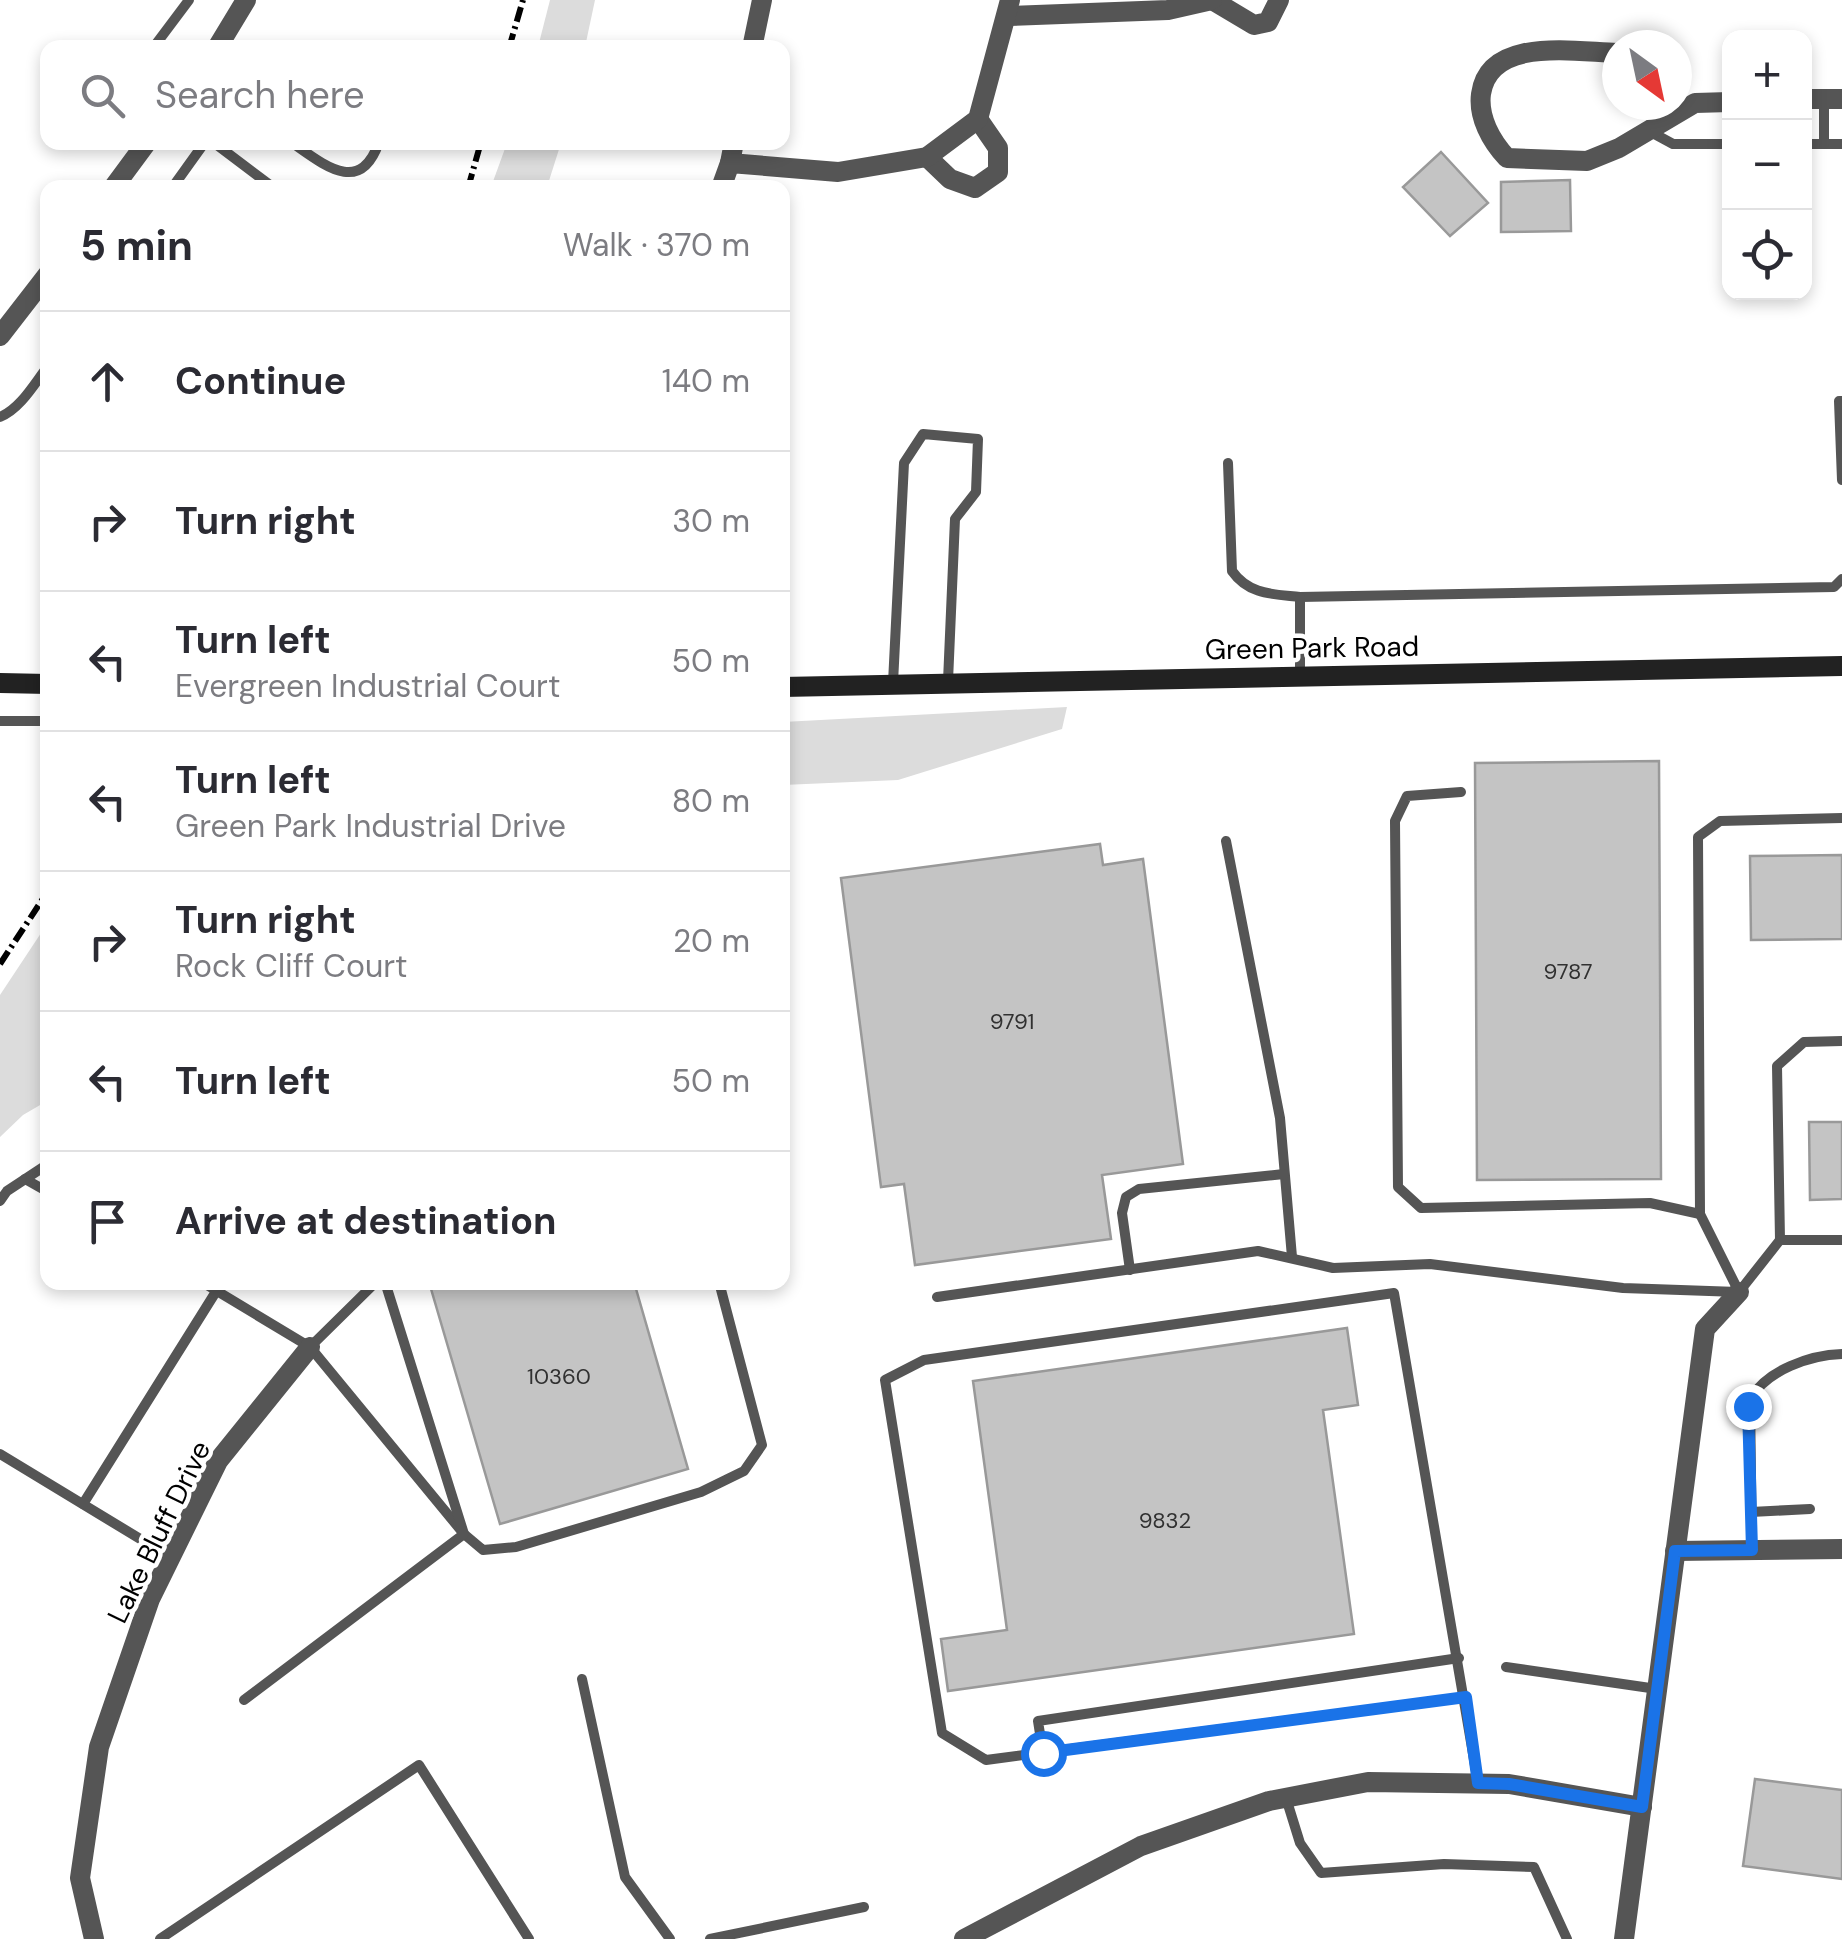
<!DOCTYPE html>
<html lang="en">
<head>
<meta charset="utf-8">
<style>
	:root { --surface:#fff; --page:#f2f2f3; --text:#2b2b33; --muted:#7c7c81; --line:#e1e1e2 }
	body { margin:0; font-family:"DM Sans",sans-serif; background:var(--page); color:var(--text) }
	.controls { position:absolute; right:30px; top:30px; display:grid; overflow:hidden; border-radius:20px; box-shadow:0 5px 15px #0003 }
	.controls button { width:90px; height:90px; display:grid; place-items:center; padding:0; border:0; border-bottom:2px solid var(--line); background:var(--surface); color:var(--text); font:50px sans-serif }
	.compass { position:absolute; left:1602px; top:30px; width:90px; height:90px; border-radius:50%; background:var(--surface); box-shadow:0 5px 15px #0003; rotate:147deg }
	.stop { position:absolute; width:30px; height:30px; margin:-22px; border:8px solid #1a73e8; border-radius:50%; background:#fff }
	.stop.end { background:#1a73e8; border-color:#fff; box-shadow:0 2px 10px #0008 }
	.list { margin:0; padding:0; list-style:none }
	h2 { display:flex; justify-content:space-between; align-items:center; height:130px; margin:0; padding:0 40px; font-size:42px }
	h2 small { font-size:32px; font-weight:400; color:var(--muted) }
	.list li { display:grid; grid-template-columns:65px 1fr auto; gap:30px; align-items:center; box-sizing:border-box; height:140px; padding:0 40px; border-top:2px solid var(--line) }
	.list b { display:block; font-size:38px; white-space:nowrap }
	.list p { margin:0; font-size:32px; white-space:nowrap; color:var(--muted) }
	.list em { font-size:32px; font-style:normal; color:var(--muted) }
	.icon { flex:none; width:55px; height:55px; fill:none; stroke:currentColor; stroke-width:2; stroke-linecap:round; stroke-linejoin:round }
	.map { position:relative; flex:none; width:1842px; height:1939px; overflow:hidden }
	.search { position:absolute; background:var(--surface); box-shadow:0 5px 15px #0003; left:40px; top:40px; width:750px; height:110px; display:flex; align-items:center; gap:25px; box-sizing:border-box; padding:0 35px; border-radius:20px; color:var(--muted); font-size:38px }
	.panel { position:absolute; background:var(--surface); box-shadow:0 5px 15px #0003; left:40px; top:180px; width:750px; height:1110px; border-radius:20px }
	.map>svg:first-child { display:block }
</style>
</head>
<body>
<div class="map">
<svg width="1842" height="1939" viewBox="0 0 1842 1939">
	<rect width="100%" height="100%" fill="#fff"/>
	<!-- green -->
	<g fill="#dcdcdc">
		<path d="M550 0H595L585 47H538Z"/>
		<path d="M507 143H561L547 187H491Z"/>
		<path d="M1067 707 1062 729 898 780 783 785V722Z"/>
		<path d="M47 924V1101L23 1115 0 1137V995Z"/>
	</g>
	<!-- building -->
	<g fill="#c4c4c4" stroke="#999" stroke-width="2.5">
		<path d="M1441 152 1488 203 1450 236 1403 187Z"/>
		<path d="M1570 180 1571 231 1501 232V182Z"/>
		<path d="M1659 761 1661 1179 1477 1180 1475 763Z"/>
		<path d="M1100 844 1103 865 1143 859 1183 1164 1102 1175 1111 1239 915 1265 904 1184 881 1187 841 878Z"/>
		<path d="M1842 855V939L1751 940 1750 856Z"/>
		<path d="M1809 1122H1842V1199L1810 1200Z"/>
		<path d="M429 1282H634L688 1469 500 1524Z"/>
		<path d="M1347 1328 1358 1405 1323 1410 1354 1634 948 1691 941 1639 1007 1630 973 1381Z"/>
		<path d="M1755 1779 1842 1790V1879L1743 1866Z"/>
	</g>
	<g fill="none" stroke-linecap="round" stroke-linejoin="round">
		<!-- lane -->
		<g stroke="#555" stroke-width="10">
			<path d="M153 48 189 0"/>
			<path d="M1649 131 1673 144H1730"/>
			<path d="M213 142 274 188"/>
			<path d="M291 142C323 164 360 197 379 142"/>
			<path d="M1804 144H1842"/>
			<path d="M1824 144V99"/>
			<path d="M172 188 205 142"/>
			<path d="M1842 401H1839L1842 480"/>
			<path d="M0 417C21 408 34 384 48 366"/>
			<path d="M1228 463 1232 571C1249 595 1273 594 1300 597L1834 587 1842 579"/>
			<path d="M1300 675V597"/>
			<path d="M893 683 904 463 923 434 978 439 976 492 955 519 948 681"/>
			<path d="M0 721H48"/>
			<path d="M1461 792 1407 796 1395 821 1398 1187 1421 1208 1650 1203 1700 1214"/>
			<path d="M1226 841 1280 1118 1292 1257"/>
			<path d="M25 1179 48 1192"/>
			<path d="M0 1201 7 1191 48 1164"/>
			<path d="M1780 1240 1777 1066 1804 1042 1842 1041"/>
			<path d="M1130 1270 1122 1213 1126 1197 1139 1189 1284 1174"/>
			<path d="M202 1282 310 1347 464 1534 483 1550 516 1547 701 1492 744 1471 762 1445 719 1282"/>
			<path d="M1739 1292 1700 1214 1698 837 1720 821 1842 818"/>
			<path d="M1739 1292 1780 1240H1842"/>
			<path d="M937 1297 1258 1251 1333 1268 1430 1264 1623 1288 1738 1292"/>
			<path d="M310 1347 376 1282"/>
			<path d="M0 1454 170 1557"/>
			<path d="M83 1504 222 1282"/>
			<path d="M1751 1512 1810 1509"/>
			<path d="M1752 1550 1750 1399C1767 1370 1810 1355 1842 1354"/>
			<path d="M1506 1667 1657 1689"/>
			<path d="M582 1679 625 1877 670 1939"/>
			<path d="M1466 1697 986 1760 942 1733 885 1380 924 1360 1394 1293 1478 1783"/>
			<path d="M244 1700 464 1534 385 1282"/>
			<path d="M1043 1753 1038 1721 1459 1658"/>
			<path d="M1286 1798 1300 1843 1321 1873 1444 1864 1534 1867 1567 1939"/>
			<path d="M160 1939 419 1765 529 1939"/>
			<path d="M710 1939 864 1907"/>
		</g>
		<!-- street -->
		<g stroke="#555" stroke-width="20">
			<path d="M1212 0 1254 25 1268 22 1279 0"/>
			<path d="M1008 16 1168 10 1212 0"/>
			<path d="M217 48 246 0"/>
			<path d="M752 48 762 0"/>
			<path d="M1617 53C1575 52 1489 36 1481 94 1478 117 1491 141 1507 158L1587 161 1619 148 1695 103 1730 102"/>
			<path d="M1804 99H1842"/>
			<path d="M927 157 950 179 975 188 998 172V148L978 119"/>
			<path d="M730 163 734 142"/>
			<path d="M113 188 147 142"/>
			<path d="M721 188 730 163 838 172 927 157 978 119 1010 0"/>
			<path d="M0 336 48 274"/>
			<path d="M1675 1551 1842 1549"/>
			<path d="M94 1939 80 1878 99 1747 150 1599 218 1461 310 1347"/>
			<path d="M964 1939 1141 1846 1269 1801 1368 1782 1509 1784 1642 1807"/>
			<path d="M1624 1939 1705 1329 1739 1292"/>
		</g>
		<!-- secondary -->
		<g stroke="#222" stroke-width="20">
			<path d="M0 683 48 684"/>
			<path d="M782 687 1842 666"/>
		</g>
		<!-- rail -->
		<g stroke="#000" stroke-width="6" stroke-dasharray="15 5 2.5 5" stroke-linecap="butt">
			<path d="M509 48 523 0"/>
			<path d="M468 188 481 142"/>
			<path d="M0 964 48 891"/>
		</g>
	</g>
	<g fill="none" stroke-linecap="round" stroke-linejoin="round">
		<!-- route -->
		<path stroke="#1a73e8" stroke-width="12" d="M1043 1753 1466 1697 1478 1783 1509 1784 1642 1807 1675 1551 1752 1550 1748 1406"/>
	</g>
	<g text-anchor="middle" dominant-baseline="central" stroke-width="9" stroke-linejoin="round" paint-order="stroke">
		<!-- number labels -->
		<g font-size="22" fill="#313131">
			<text x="1568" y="971">9787</text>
			<text x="1012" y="1021">9791</text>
			<text x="559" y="1376">10360</text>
			<text x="1165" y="1520">9832</text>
		</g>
		<!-- street labels -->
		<g font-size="28" fill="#000" stroke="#fff">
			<text transform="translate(1312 648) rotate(-1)">Green Park Road</text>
			<text transform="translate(159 1532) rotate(-64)">Lake Bluff Drive</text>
		</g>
	</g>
</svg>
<div class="controls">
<button>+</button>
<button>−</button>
<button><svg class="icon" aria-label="locate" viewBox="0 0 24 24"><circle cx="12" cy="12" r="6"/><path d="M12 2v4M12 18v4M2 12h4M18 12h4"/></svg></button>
</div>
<svg class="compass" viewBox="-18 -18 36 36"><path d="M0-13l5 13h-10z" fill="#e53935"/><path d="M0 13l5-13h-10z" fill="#7c7c81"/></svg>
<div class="stop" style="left:1043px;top:1753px"></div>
<div class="stop end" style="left:1748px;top:1406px"></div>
<div class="search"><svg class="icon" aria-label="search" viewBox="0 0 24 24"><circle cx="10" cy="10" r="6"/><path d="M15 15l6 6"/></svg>Search here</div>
<section class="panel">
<h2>5 min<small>Walk · 370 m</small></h2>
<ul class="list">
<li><svg class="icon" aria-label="ahead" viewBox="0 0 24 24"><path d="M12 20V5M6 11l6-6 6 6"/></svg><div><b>Continue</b></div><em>140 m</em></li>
<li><svg class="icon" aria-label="right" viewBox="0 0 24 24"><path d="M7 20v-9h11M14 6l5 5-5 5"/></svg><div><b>Turn right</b></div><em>30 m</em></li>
<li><svg class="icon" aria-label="left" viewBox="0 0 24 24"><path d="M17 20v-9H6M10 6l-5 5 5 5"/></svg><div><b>Turn left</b><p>Evergreen Industrial Court</p></div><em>50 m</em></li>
<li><svg class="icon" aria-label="left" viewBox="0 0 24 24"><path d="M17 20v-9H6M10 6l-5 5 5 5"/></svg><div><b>Turn left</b><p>Green Park Industrial Drive</p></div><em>80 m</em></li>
<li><svg class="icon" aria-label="right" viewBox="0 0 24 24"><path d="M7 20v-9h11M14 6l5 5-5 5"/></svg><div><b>Turn right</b><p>Rock Cliff Court</p></div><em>20 m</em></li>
<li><svg class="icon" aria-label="left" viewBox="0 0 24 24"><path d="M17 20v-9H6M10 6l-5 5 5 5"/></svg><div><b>Turn left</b></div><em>50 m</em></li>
<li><svg class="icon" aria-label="arrive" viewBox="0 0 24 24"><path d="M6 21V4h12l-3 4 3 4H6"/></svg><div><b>Arrive at destination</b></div></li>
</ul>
</section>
</div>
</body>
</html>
